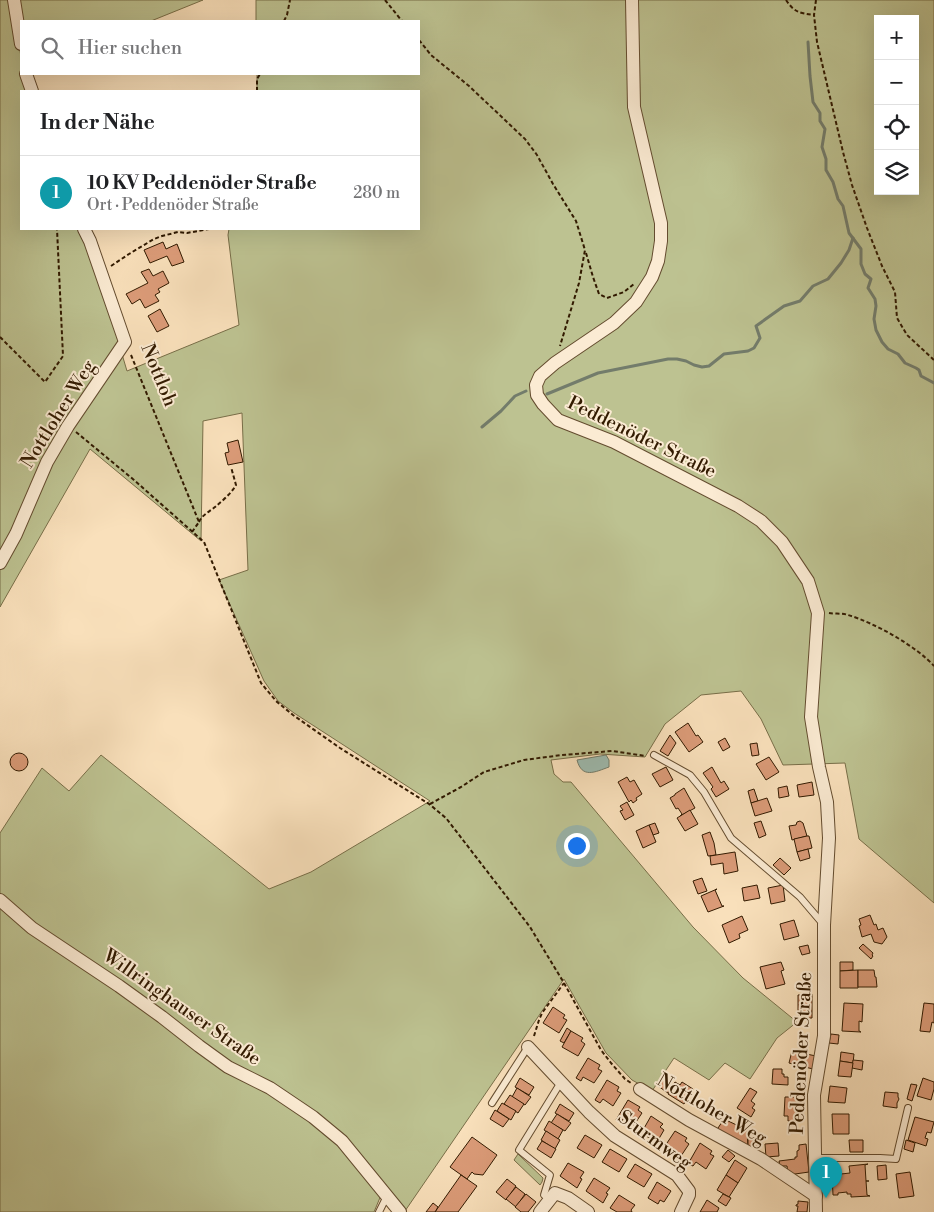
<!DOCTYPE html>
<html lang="de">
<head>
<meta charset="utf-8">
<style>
	:root { --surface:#fff; --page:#f6f6f6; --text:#202124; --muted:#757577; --line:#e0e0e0; --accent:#8f2418 }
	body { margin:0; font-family:"Libre Bodoni",serif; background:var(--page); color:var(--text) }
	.controls { position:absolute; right:15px; top:15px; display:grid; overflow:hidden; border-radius:0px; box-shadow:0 5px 20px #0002 }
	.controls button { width:45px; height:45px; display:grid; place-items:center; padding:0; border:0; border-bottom:1px solid var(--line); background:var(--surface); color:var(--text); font:25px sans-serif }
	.you { position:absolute; left:576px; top:845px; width:18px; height:18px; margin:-12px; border:4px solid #fff; border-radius:50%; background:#1a73e8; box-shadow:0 0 0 8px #1a73e833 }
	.badge { display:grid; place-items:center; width:32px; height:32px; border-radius:50%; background:var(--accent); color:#fff; font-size:16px; font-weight:700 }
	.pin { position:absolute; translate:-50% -41px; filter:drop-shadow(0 1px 2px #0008) }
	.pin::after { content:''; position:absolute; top:26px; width:18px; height:15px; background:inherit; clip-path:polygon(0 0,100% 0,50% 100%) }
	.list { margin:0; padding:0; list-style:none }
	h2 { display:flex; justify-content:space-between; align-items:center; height:65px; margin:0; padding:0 20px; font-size:21px }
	h2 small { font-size:16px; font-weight:400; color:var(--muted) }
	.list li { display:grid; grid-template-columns:32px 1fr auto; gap:15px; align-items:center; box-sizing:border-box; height:75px; padding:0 20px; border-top:1px solid var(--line) }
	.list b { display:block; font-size:19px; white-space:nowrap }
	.list p { margin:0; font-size:16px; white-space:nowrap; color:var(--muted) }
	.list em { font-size:16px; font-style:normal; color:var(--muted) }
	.icon { flex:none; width:28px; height:28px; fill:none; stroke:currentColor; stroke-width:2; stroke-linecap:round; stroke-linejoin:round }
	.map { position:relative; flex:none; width:934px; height:1212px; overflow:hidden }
	.search { position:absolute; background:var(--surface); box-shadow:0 5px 20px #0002; left:20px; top:20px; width:400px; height:55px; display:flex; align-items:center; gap:12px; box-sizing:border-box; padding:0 18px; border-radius:0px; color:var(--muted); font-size:19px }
	.panel { position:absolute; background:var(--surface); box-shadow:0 5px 20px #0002; left:20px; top:90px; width:400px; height:140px; border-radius:0px }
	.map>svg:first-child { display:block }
</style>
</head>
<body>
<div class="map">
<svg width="934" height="1212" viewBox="0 0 934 1212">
	<rect width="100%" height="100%" fill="#f9e0bb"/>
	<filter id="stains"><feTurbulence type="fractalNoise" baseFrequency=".004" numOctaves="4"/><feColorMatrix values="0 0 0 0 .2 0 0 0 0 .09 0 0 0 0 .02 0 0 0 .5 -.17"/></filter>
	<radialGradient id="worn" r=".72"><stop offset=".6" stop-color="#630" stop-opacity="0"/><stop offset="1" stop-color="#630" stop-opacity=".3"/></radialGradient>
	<!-- green -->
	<g fill="#bdc291" stroke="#786e48" fill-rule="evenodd">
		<path d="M0 0H12L21 57V74L29 91H21V229H81L97 270 127 371 239 325 228 235 229 229H419V91H257V74H419V21H256V0H934V903L859 839 845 763 783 765 761 719 741 691 701 695 665 724 645 757 600 754 551 760 554 774 563 782H571L693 927 743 978 797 1022 777 1038 750 1079 725 1063 709 1080 674 1058 652 1091 632 1080 606 1053 564 979 405 1211 384 1188 374 1212H0V833L42 768 69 791 101 755 269 889 311 872 430 801 294 713 278 701 264 681 219 580 248 570 242 413 203 421 201 541 90 449 0 607ZM878 19H915V191H878Z"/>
		<path d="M18 0H203L151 21H21Z"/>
		<path d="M518 1154 543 1178 542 1182 540 1185 514 1160Z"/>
	</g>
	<!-- water -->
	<path fill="#9ebdb2" stroke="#737c6b" d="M606 755 609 760V767C595 772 582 779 577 760Z"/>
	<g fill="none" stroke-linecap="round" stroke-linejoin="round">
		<!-- stream -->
		<g stroke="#737c6b" stroke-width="3">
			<path d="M808 42 810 76 813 102 820 113V121L825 129 822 147 826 159V170L833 182 838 199 843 206 849 233 861 249V264L865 274 871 279 868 288 875 299 876 306 874 319 876 330 882 342 888 349 898 354 905 363 916 368 919 370 921 376 934 383"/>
			<path d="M547 394 598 373 668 359H677L686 361 694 365 702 367 709 366 724 354 748 351 754 348 760 338 756 326 784 306 800 301 813 286 828 279 841 263 849 250 853 238"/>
			<path d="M482 427 501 411 515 396 526 391"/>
		</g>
	</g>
	<!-- building -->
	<g fill="#db9b78" stroke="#321a00">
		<path d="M163 242 166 249 177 244 184 262 172 266 167 256 150 263 144 250Z"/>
		<path d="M149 269 153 276 163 271 169 283 158 289 160 292 155 295 159 301 145 308 140 299 132 304 126 294 148 283 141 272Z"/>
		<path d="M160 309 169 326 157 332 148 316Z"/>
		<path d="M238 440 243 462 228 465 225 453 229 452 227 443Z"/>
		<path d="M688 723 696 736 698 735 703 742 689 752 675 732Z"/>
		<path d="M670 735 676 743 668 756 660 751Z"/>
		<path d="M725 738 730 747 723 751 718 742Z"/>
		<path d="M757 743 759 755 752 756 750 744Z"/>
		<circle cx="19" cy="762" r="9"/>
		<path d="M769 757 779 772 766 780 756 764Z"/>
		<path d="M666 767 673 780 660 787 652 774Z"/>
		<path d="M712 767 721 783 724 781 729 789 716 797 711 789 713 787 703 773Z"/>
		<path d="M627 777 630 782 634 780 642 794 636 798 637 800 633 803 631 800 629 802 618 782Z"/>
		<path d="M812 782 814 795 799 797 797 785Z"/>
		<path d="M787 786 789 796 779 798 778 788Z"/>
		<path d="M684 788 695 808 680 816 682 814 678 808 676 809 670 798 675 795V794Z"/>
		<path d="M754 789 758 801 751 803 748 791Z"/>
		<path d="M767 798 772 811 755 816 751 803Z"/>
		<path d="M627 802 634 815 625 820 620 811 623 810 620 806Z"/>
		<path d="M690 810 698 824 685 831 677 818Z"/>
		<path d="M761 821 766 835 759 838 754 823Z"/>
		<path d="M800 821 803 823 807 836 792 840 789 826 796 825 797 822Z"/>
		<path d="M655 823 659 833 653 835 649 825Z"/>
		<path d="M649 825 656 842 643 848 636 831Z"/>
		<path d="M710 832 714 843 716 855 708 856 702 835Z"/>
		<path d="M807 836H809L812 848 797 852 794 839Z"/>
		<path d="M808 849 810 858 800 861 797 852Z"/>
		<path d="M735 852 738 871 724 874 723 863 711 865 710 856Z"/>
		<path d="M780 858 791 868 784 875 773 865Z"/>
		<path d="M702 878 707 891 698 894 693 881Z"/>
		<path d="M757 885 760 898 744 901 742 888Z"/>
		<path d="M783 885 785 901 771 904 768 888Z"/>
		<path d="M717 889 715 890 722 906H724L708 912 701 896Z"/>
		<path d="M870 915 874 925 876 924 878 930 883 928 887 937 882 944 874 942 871 934 862 937 859 926 861 925 859 919Z"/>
		<path d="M742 916 748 930 739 934 740 938 729 943 722 925Z"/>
		<path d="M794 920 799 936 784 940 780 924Z"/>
		<path d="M863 944 873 953 872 955 873 956 871 959 859 948Z"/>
		<path d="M808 945 810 953 802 955 799 947Z"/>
		<path d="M781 962 784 970 781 971 785 984 766 989 760 967Z"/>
		<path d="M840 962H853V970L840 971Z"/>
		<path d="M858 970V988H840V971Z"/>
		<path d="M858 970H874L875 977H876L877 987H858Z"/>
		<path d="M812 994V1012H798V995Z"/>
		<path d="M844 1003 863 1004 862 1022 859 1021V1031L861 1032 842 1031Z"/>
		<path d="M924 1003 934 1004V1023L932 1022 930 1032 920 1031Z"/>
		<path d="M553 1007 565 1015 563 1018 567 1020 559 1033 543 1023Z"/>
		<path d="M798 1012H812V1018H799Z"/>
		<path d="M567 1028 571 1031 564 1043 560 1041Z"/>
		<path d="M571 1031 583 1038 581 1041 585 1044 578 1056 562 1047Z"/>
		<path d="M831 1034 839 1035 838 1044 829 1043Z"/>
		<path d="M792 1051 816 1056 813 1069 789 1063Z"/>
		<path d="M841 1052 854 1054 853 1063 840 1061Z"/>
		<path d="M588 1058 600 1065 598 1069 602 1071 594 1083 583 1077 581 1081 576 1078Z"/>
		<path d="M853 1060 863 1061 862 1070 852 1068Z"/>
		<path d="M840 1061 853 1063 851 1077 838 1076Z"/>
		<path d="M773 1069H782V1074H784V1077H788V1085L772 1084Z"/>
		<path d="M520 1078 534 1087 529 1095 515 1087Z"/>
		<path d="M923 1078 934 1082V1089L931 1100 917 1096Z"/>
		<path d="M662 1079 673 1086 668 1093 658 1086Z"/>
		<path d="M607 1080 619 1087 617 1091 621 1093 613 1106 603 1099 600 1103 595 1100Z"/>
		<path d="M675 1082 680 1085 682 1082 693 1089 684 1104 668 1094Z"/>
		<path d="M911 1084 917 1085 912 1101 907 1099Z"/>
		<path d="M830 1086 847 1088 845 1103 828 1102Z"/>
		<path d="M517 1088 531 1097 525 1105 512 1097Z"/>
		<path d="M750 1088 757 1092 751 1101 755 1104 752 1108 755 1110 751 1117 737 1108Z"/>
		<path d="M885 1092 898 1093V1097L899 1099 897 1103V1108L883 1106Z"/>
		<path d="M510 1095 524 1104 518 1113 504 1104Z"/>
		<path d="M785 1097H798V1121H788V1116H784Z"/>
		<path d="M628 1100 640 1107 638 1110 642 1113 634 1125 623 1119 621 1123 616 1120Z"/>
		<path d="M502 1103 516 1111 511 1120 497 1111Z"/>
		<path d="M560 1104 574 1113 569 1121 555 1113Z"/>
		<path d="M495 1110 509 1119 503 1127 490 1119Z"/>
		<path d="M557 1114 571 1123 565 1131 551 1123Z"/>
		<path d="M832 1114H849V1134H833Z"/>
		<path d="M651 1116 663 1124 660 1127 664 1130 657 1142 646 1136 644 1140 639 1137Z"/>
		<path d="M915 1117 934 1122 931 1133 927 1132 925 1138 928 1139 926 1146 908 1140Z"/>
		<path d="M724 1119 747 1130 748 1147 716 1131Z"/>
		<path d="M549 1121 563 1130 558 1139 544 1130Z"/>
		<path d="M546 1131 560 1140 555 1149 541 1140Z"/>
		<path d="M675 1131 687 1138 685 1141 689 1144 681 1156 665 1146Z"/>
		<path d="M585 1135 602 1145 594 1158 577 1148Z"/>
		<path d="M472 1137 497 1155 483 1175 474 1174 472 1172 467 1179 450 1167Z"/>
		<path d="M759 1137 760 1147H748V1138Z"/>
		<path d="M849 1140H863V1152H850Z"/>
		<path d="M906 1140 915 1143 913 1152 904 1149Z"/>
		<path d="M542 1141 556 1149 551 1158 537 1149Z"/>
		<path d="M700 1143 712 1151 710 1154 714 1156 706 1169 696 1162 693 1166 688 1164Z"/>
		<path d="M778 1143 779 1156 766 1157 765 1144Z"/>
		<path d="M806 1144 809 1172 788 1175 787 1166H780L779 1161 795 1159V1157H797V1151L799 1150V1145Z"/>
		<path d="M610 1149 627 1159 619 1172 602 1162Z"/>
		<path d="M728 1150 735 1156 729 1162 722 1157Z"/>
		<path d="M735 1160 747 1168 738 1183 726 1175Z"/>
		<path d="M568 1163 584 1172 580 1178 582 1179 577 1188 560 1176Z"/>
		<path d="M635 1164 652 1174 644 1187 627 1177Z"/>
		<path d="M868 1164 865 1165 866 1181H869H866L867 1195 870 1196 851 1197V1194H847V1192L838 1193V1195H833L832 1175 850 1173 849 1166Z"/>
		<path d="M886 1165 887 1179 878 1180 877 1166Z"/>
		<path d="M910 1172 914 1196 899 1198 896 1174Z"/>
		<path d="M461 1175 477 1186 458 1212H435Z"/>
		<path d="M726 1175 738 1183 729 1197 717 1190Z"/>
		<path d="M594 1178 610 1188 606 1193 608 1194 603 1203 586 1191Z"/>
		<path d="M507 1179 516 1186 506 1200 496 1192Z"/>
		<path d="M657 1182 671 1191 664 1202 660 1200 658 1204 648 1198Z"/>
		<path d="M516 1187 525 1194 516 1207 506 1199Z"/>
		<path d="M526 1194 536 1202 528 1212H521L515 1207Z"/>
		<path d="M723 1194 731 1198 726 1206 718 1201Z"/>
		<path d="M619 1195 635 1205 631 1210 632 1212H617L610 1208Z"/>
		<path d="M707 1200 719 1208 717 1212H700Z"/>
		<path d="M798 1201 808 1202 807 1212H797L798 1206H796V1205L798 1204Z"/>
		<path d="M433 1203 438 1207 435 1212H426Z"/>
	</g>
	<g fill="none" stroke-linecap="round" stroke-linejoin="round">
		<defs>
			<g id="service">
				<path d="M654 755 690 775 704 792 731 838 800 897 823 924"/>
				<path d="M492 1103 528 1047"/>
				<path d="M815 1158H880L896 1159 908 1108"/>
				<path d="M550 1200 544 1195 550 1175 519 1150 561 1082"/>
				<path d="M379 1212 387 1196"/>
			</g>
			<g id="minor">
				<path d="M14 0 21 44"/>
				<path d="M632 0 634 107 661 223V241L658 261 652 277 636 302 614 323 555 363 540 376 536 385 537 395 543 404 558 420 614 442 738 506 761 521 782 542 808 581 818 613 811 717 819 767 827 802 829 838 824 925V1036L814 1095 816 1212"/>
				<path d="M26 74 32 91"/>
				<path d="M0 563 16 534 47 462 68 426 125 342 90 241 84 229"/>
				<path d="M0 900 32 928 119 986 162 1017 199 1046 228 1067 270 1088 313 1117 342 1141 400 1212"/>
				<path d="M528 1047 589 1112 615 1136 677 1175 689 1191V1195L681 1212"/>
				<path d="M640 1089 689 1120 761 1159 816 1196"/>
				<path d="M540 1212 555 1193 568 1198 588 1212"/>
			</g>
		</defs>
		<!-- service casing -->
		<use href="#service" stroke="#644c2f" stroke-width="8"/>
		<!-- minor casing -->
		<use href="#minor" stroke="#644c2f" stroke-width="14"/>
		<!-- path -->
		<g stroke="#321a00" stroke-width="2" stroke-dasharray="4 2.5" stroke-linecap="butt">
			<path d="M385 0 402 21"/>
			<path d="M786 0C794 12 799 13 814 15"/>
			<path d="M816 0 814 15 817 42 843 152 852 185 867 228 882 266 895 292 897 318 907 335 934 360"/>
			<path d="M284 21 287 15 290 0"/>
			<path d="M419 40 431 55 469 86 525 139 537 155 553 184 576 221 585 250 579 283 560 346"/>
			<path d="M257 91V79L260 74"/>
			<path d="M586 253 593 277 599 294 607 298 624 292 634 284"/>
			<path d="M111 266 129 254 154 239 162 236 178 232 187 233 209 229"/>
			<path d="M0 337 45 382 63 356 57 229"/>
			<path d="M131 355 199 522 192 532"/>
			<path d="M76 432 134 480 204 542 261 683 276 701 293 715 340 748 429 804 446 818 530 927 564 983 601 1050 611 1063 625 1079 631 1083"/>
			<path d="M199 522C202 515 209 512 215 507 222 501 231 494 236 485L231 467"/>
			<path d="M829 613C835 614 843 613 848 615 875 623 916 646 934 666"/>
			<path d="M430 804 461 787 484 772 524 760 562 755 612 751 646 756"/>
			<path d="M534 1036 539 1020 542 1013 564 983"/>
		</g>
		<!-- service -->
		<use href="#service" stroke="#fbebd3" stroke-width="6"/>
		<!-- minor -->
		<use href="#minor" stroke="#fbebd3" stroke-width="12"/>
	</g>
	<g text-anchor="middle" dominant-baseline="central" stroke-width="4" stroke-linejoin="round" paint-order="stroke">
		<!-- street labels -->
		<g font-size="19" fill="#321a00" stroke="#fbebd3">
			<text transform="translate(159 375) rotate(68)">Nottloh</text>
			<text transform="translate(58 414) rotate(-58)">Nottloher Weg</text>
			<text transform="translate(642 437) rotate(26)">Peddenöder Straße</text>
			<text transform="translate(182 1007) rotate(35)">Willringhauser Straße</text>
			<text transform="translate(801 1053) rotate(-87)">Peddenöder Straße</text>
			<text transform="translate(712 1109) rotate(30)">Nottloher Weg</text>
			<text transform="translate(655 1140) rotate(36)">Sturmweg</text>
		</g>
	</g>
	<rect width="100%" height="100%" filter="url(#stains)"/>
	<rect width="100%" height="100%" fill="url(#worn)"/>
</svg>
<div class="controls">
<button>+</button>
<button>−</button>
<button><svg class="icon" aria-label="locate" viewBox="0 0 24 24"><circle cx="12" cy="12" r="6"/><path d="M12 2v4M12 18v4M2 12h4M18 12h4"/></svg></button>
<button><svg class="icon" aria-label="layers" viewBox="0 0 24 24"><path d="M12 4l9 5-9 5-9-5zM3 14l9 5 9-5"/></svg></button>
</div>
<div class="you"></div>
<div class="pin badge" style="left:826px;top:1198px;background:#0f9aa8">1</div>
<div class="search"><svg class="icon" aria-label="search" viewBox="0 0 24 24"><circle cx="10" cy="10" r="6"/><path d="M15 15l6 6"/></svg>Hier suchen</div>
<section class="panel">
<h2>In der Nähe<small></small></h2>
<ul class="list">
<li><span class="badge" style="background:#0f9aa8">1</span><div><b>10 KV Peddenöder Straße</b><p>Ort · Peddenöder Straße</p></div><em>280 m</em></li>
</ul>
</section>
</div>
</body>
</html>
